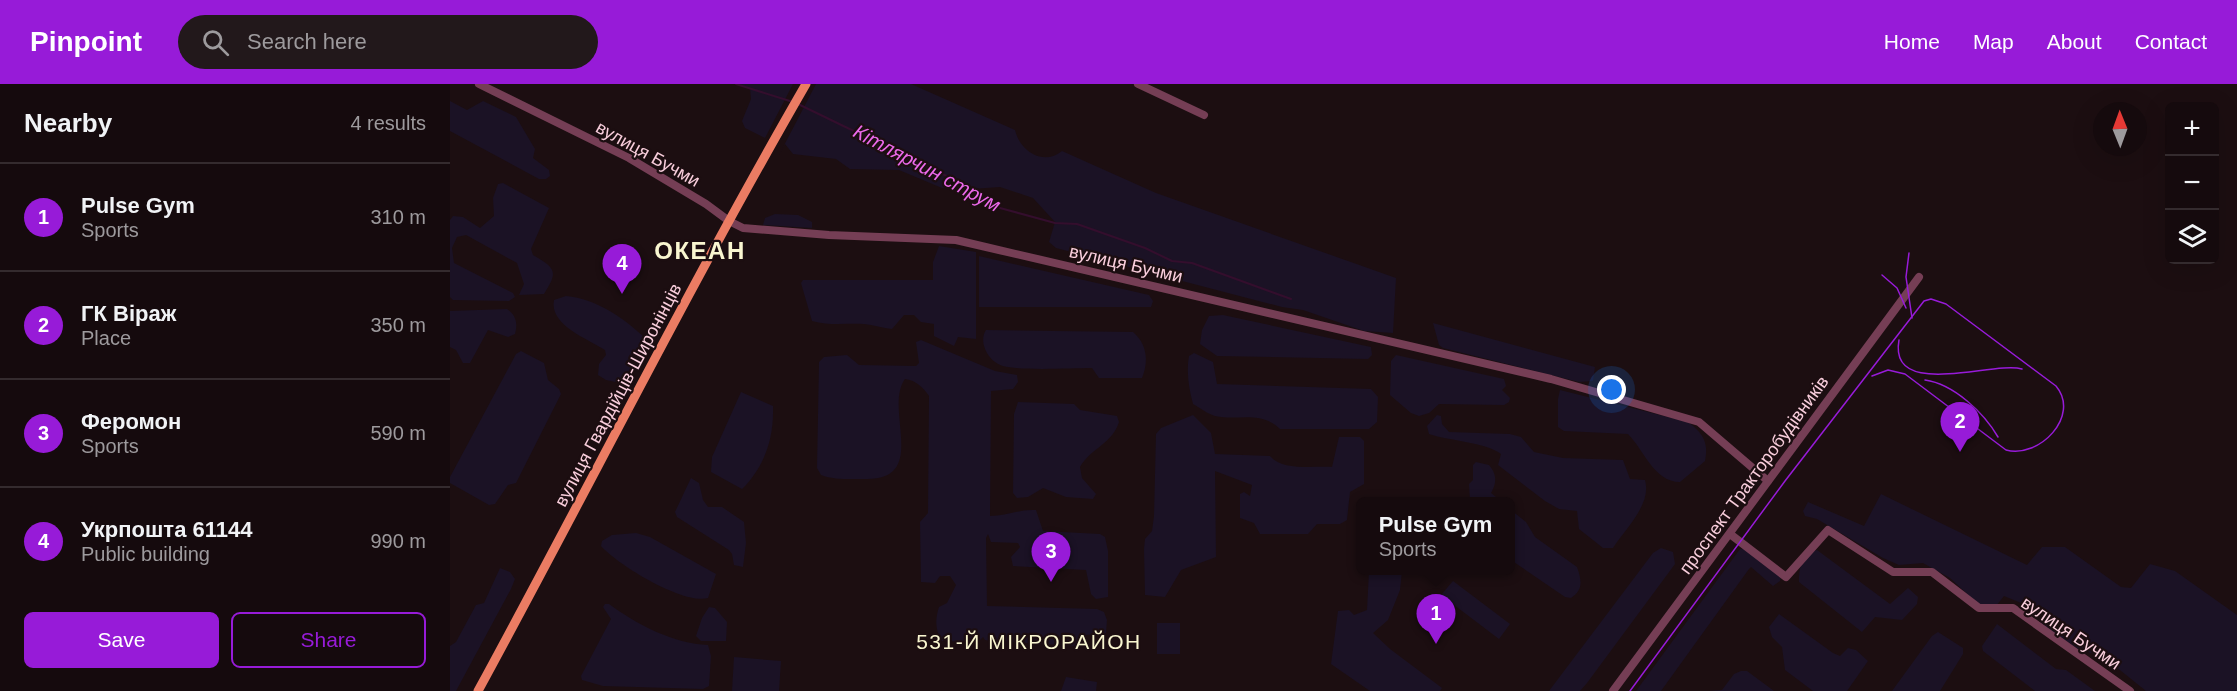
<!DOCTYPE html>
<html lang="en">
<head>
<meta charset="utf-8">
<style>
	:root { --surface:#150a0d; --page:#22181b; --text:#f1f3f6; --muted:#9d9a9d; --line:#342b2e; --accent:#971bd8 }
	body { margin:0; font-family:Helvetica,sans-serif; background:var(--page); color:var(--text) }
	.controls { position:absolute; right:18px; top:18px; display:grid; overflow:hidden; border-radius:9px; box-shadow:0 6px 24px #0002 }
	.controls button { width:54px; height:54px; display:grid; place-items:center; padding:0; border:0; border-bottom:2px solid var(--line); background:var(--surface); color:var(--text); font:30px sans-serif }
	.compass { position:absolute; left:1643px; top:18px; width:54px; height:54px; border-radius:50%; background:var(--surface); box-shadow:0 6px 24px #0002; rotate:359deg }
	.you { position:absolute; left:1162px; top:306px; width:21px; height:21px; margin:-15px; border:4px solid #fff; border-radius:50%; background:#1a73e8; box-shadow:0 0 0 9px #1a73e833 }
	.badge { display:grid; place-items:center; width:39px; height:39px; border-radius:50%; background:var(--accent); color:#fff; font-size:20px; font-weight:700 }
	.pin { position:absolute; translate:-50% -50px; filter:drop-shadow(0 2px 3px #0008) }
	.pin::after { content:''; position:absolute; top:32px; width:21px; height:18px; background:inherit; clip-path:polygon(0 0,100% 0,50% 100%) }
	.popup { position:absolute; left:906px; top:413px; width:159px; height:78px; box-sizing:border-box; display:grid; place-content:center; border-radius:9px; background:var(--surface); filter:drop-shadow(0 2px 4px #0005); font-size:20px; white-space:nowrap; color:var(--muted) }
	.popup b { font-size:22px; color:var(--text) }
	.popup::after { content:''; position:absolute; left:50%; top:100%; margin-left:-12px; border:12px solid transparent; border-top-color:var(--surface) }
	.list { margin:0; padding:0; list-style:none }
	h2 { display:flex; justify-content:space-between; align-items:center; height:78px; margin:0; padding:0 24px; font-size:26px }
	h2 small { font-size:20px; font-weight:400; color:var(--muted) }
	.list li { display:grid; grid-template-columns:39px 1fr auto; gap:18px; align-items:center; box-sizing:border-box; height:108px; padding:0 24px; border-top:2px solid var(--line) }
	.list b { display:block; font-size:22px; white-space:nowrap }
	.list p { margin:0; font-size:20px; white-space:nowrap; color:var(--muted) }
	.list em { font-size:20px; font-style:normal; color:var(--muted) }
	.actions { display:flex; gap:12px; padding:18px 24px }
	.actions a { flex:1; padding:14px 0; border:2px solid var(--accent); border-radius:9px; text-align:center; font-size:21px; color:var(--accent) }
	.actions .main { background:var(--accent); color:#fff }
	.icon { flex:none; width:33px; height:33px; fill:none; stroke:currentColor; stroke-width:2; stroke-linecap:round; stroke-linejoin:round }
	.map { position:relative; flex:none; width:1787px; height:607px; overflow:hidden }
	header { display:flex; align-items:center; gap:36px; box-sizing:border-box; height:84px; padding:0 30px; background:var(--accent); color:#fff }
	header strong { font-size:28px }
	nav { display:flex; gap:33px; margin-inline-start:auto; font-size:21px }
	.search { width:420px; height:54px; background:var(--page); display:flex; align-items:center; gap:15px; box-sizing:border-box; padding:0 21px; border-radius:33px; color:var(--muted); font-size:22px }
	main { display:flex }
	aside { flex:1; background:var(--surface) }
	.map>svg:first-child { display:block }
</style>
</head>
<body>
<header>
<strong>Pinpoint</strong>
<div class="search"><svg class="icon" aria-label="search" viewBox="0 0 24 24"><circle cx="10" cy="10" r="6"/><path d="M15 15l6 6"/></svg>Search here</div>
<nav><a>Home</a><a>Map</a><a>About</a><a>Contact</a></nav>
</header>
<main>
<aside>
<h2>Nearby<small>4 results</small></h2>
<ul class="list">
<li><span class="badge">1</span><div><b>Pulse Gym</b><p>Sports</p></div><em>310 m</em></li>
<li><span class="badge">2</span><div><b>ГК Віраж</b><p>Place</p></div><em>350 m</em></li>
<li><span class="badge">3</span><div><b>Феромон</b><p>Sports</p></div><em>590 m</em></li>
<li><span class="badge">4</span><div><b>Укрпошта 61144</b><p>Public building</p></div><em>990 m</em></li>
</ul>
<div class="actions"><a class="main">Save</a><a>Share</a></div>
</aside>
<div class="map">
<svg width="1787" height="607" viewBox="0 0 1787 607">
	<rect width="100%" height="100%" fill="#1c0e11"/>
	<!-- green -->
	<g fill="#1b1225">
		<path d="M287 0H343L315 54 295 44 292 37 301 15 300 4Z"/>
		<path d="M366 0H461L565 46C570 68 594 82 612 67L706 109 946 194 943 249 914 247 853 226 832 223 606 164 599 158 605 138 583 114 550 103 508 106 492 104 449 86 400 85 386 75 343 70 335 60 329 71Z"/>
		<path d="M0 17 17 26 33 17 66 33 85 65 83 74 99 86 100 92 96 95H89L0 47Z"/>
		<path d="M53 99 99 124 81 165 83 171C105 184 109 187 94 210L69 211 74 200 67 179 16 151 7 153 2 164 4 179 63 209 65 213 59 217 3 216 0 213V136L3 132 13 133 30 144 44 132 43 114 48 100Z"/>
		<path d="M325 130 348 131 362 138V144L313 141 315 134Z"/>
		<path d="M489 162 526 168V255L508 253 504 262 484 252V240L471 238 464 231H454L442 245C433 244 423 241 414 240 396 239 380 242 362 237L351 199 353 196H483V178Z"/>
		<path d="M529 172 699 211 703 217 701 223H529Z"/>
		<path d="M116 212C147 215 174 234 196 255L198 260 175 300 156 296 148 291 149 280 156 271 155 266C138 255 99 241 104 216Z"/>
		<path d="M57 225C66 231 68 239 65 250L58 253 38 246 20 279H13L6 266 0 263V227Z"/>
		<path d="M773 231 921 263 922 271 918 275 767 272 750 260 752 246 759 232Z"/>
		<path d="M983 239 1145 283 1143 297 1129 298 993 264 989 261Z"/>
		<path d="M536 246 683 248C697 260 699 277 692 294H649L642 284C620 284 573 287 553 282 538 278 528 258 536 246Z"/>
		<path d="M471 256 545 287 567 291 568 298 563 305 541 307 540 432C556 432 569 425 586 426L593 447 650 450 655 453 658 467V513L646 515 641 510 636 486 563 482 561 473 570 463 568 459 541 458 538 450 536 454 537 522 647 525 654 528 657 536 656 549 636 551 632 561 627 562 541 557 535 556 533 553 528 558 492 557C485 547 485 535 489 523L497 519 506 501 500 492H490L485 499 471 498 470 438 478 429 479 312C473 303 465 296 455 295 433 325 481 398 413 395 399 395 384 396 371 391L367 384 369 278 374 273 397 271 409 281 466 282 469 279 466 258Z"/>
		<path d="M71 267 94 279 98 296 109 305 111 310 66 399 58 401 45 420 39 421 0 399V393L66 270Z"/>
		<path d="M744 269 763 278 767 300 921 305 928 313 927 338 919 345H830C810 326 789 337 765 332 758 330 750 324 743 320 739 305 736 288 739 272Z"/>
		<path d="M946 271 1054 295 1056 302 1052 306 1060 314 1059 318 1054 321 989 320 979 329 969 332 961 329 940 311 941 277Z"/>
		<path d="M1110 306 1238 338C1253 349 1259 359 1255 377L1230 398C1204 398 1194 366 1178 350L1114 347 1108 343V315Z"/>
		<path d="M291 308 323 322C324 354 315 382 292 405L261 388 262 373Z"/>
		<path d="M568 318 624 320 630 326 667 332 669 338C662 360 641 364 630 383L632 394 646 410 643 415 616 413 593 404 578 413 567 414 563 409 564 330Z"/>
		<path d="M743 331 761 349 765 370 820 372C832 387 863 382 882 383L889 353H910L914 357V400L900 408 897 436 890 440H867L858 450H810L804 439 790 434V410L794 408 800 412 802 401 765 387 766 473 731 486 715 513 695 511 694 465 695 455 702 447 704 432 706 350 711 344Z"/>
		<path d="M987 331 991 332 992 340 999 348 1060 350 1071 353 1084 368 1113 374 1173 376 1180 395 1195 396C1202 420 1176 444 1163 464H1153L1129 445 1127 427 1109 425 1095 417 1048 381 1051 370C1035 358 1000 357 979 350L977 342Z"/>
		<path d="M1026 378 1039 381C1047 390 1047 399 1041 409L1051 417H1020L1019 400 1023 396V381Z"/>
		<path d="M241 394 249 399 253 416 258 423H272L294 438 296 459 293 483 284 481 282 470 279 466 227 433 225 428Z"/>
		<path d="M1431 410 1577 481 1592 463H1615L1671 503 1681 504 1700 480 1725 487 1787 531V607H1696L1655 574 1627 564 1590 540 1588 526 1554 512 1546 522 1529 521 1500 494 1473 479 1449 481 1433 474 1367 435 1355 432 1353 427 1358 418 1414 442Z"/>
		<path d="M1061 426 1076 438 1085 453 1127 483C1132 497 1133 506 1121 514L1115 513 1061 476Z"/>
		<path d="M186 449 200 453 266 490 258 514C233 521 168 481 151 462L152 457 162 451Z"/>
		<path d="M1211 464 1223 468 1225 480 1137 599 1130 607H1099L1203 469Z"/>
		<path d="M1290 465H1295L1331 492 1330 497 1323 502 1301 483 1299 485 1211 607H1186Z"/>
		<path d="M1367 466 1440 520 1458 504 1468 513 1467 520 1452 536 1425 533 1412 548 1349 498C1349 484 1351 471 1367 466Z"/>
		<path d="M50 484 60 488 65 495 61 505 6 607H0V562L6 558 26 521 34 519Z"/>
		<path d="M919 487H952L950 506 938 536 923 549 940 565 992 604 990 607H920L881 580 888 527 899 526 904 531 917 526Z"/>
		<path d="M1003 497 1060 540 1049 555 991 511Z"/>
		<path d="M155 520H159C186 540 224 560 258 561L261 572 259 602 253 605 153 602 132 596 131 592 161 535 153 523Z"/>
		<path d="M259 523 265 524 277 538 276 557H251L246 552 252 534Z"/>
		<path d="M1329 530 1383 569 1390 572 1398 564 1406 566 1418 577 1397 607H1363L1335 586 1332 563 1322 553 1319 543Z"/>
		<rect x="707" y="539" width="23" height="31"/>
		<path d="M1547 540 1606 585 1616 586 1645 607H1585L1533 567 1532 562Z"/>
		<path d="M1488 548 1513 564V570L1490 607H1442L1482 552Z"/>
		<path d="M284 573 331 577 329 607H282Z"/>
		<path d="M1291 587H1297L1324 607H1259L1272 606 1284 590Z"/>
		<path d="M616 593 647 598 646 607H611Z"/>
	</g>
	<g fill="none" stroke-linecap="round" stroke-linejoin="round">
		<!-- stream -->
		<g stroke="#340e2d" stroke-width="2">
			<path d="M286 0 343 18"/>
			<path d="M348 20 509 98 550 124 605 139 627 140 695 164 722 177 742 179 841 215"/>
		</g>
		<!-- minor -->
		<g stroke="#753e55" stroke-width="8">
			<path d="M29 0 179 74 256 120 279 137 293 144 379 151 506 156 1101 295 1249 338 1318 397"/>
			<path d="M688 0 754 31"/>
			<path d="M1280 450 1336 493 1378 446 1443 488H1482L1529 524H1563L1680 607"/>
			<path d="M1163 607 1469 193"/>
		</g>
		<!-- major -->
		<path stroke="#eb7c63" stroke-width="9" d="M28 607C138 405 241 199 356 0"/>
		<!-- tram -->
		<g stroke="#971bd8" stroke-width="1.5">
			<path d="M1459 169 1456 193 1462 234"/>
			<path d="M1432 191 1447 204 1456 224"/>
			<path d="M1449 256C1438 316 1542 277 1572 285"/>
			<path d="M1475 296C1504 300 1534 329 1548 353"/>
			<path d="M1180 607 1335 397 1474 217 1481 215 1496 220 1606 302C1631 332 1589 375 1556 366L1455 290 1438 286 1422 292"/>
		</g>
	</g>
	<g text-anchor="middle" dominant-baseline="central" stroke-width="4.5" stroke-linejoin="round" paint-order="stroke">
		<!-- street labels -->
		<g font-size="18" fill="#f9cedc" stroke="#1c0e11">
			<text transform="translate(198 70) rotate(29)">вулиця Бучми</text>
			<text transform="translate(676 180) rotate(13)">вулиця Бучми</text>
			<text transform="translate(168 311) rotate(-62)">вулиця Гвардійців-Широнінців</text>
			<text transform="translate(1304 391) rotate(-54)">проспект Тракторобудівників</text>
			<text transform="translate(1621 549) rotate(34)">вулиця Бучми</text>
		</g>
		<!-- water labels -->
		<g font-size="20" font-style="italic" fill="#ec69ea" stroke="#1c0e11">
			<text transform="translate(477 84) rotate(28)">Кітлярчин струм</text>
		</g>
		<!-- quarter labels -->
		<g font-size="21" letter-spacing="1.5" fill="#f9f6d0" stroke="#1c0e11">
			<text x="579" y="557">531-Й МІКРОРАЙОН</text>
		</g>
		<!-- district labels -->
		<g font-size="24" font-weight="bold" letter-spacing="1.5" fill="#f9f6d0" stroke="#1c0e11">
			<text x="250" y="166">ОКЕАН</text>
		</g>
	</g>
</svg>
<div class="controls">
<button>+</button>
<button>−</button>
<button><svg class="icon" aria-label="layers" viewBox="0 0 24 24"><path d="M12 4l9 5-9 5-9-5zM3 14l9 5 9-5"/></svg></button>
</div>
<svg class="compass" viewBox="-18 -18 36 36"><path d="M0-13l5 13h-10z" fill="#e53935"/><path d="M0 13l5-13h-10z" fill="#9d9a9d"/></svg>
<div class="you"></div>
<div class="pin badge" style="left:986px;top:560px">1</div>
<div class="popup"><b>Pulse Gym</b>Sports</div>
<div class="pin badge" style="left:1510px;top:368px">2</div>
<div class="pin badge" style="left:601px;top:498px">3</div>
<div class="pin badge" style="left:172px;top:210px">4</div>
</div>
</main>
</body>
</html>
